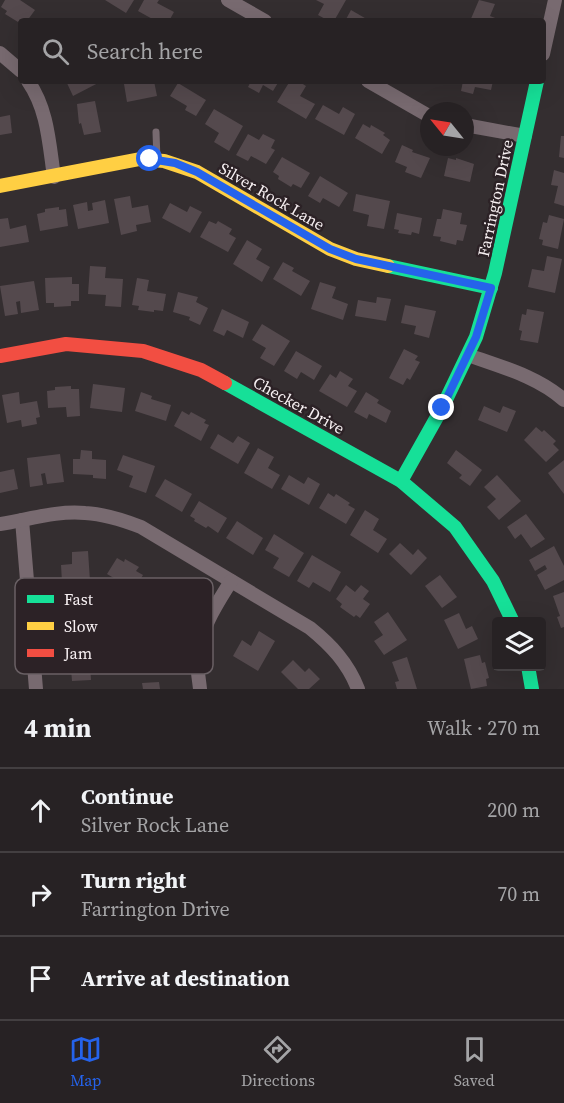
<!DOCTYPE html>
<html lang="en">
<head>
<meta charset="utf-8">
<style>
	:root { --surface:#272224; --page:#332f31; --text:#f1f3f6; --muted:#a4a4a6; --line:#433f41; --accent:#2563eb }
	body { margin:0; font-family:"Source Serif 4",serif; background:var(--page); color:var(--text) }
	.controls { position:absolute; right:18px; bottom:18px; display:grid; overflow:hidden; border-radius:6px; box-shadow:0 6px 24px #0002 }
	.controls button { width:54px; height:54px; display:grid; place-items:center; padding:0; border:0; border-bottom:2px solid var(--line); background:var(--surface); color:var(--text); font:30px sans-serif }
	.compass { position:absolute; left:420px; top:102px; width:54px; height:54px; border-radius:50%; background:var(--surface); box-shadow:0 6px 24px #0002; rotate:300deg }
	.stop { position:absolute; width:18px; height:18px; margin:-14px; border:4px solid #2563eb; border-radius:50%; background:#fff }
	.stop.end { background:#2563eb; border-color:#fff; box-shadow:0 2px 6px #0008 }
	.list { margin:0; padding:0; list-style:none }
	h2 { display:flex; justify-content:space-between; align-items:center; height:78px; margin:0; padding:0 24px; font-size:26px }
	h2 small { font-size:20px; font-weight:400; color:var(--muted) }
	.list li { display:grid; grid-template-columns:39px 1fr auto; gap:18px; align-items:center; box-sizing:border-box; height:84px; padding:0 24px; border-top:2px solid var(--line) }
	.list b { display:block; font-size:22px; white-space:nowrap }
	.list p { margin:0; font-size:20px; white-space:nowrap; color:var(--muted) }
	.list em { font-size:20px; font-style:normal; color:var(--muted) }
	.icon { flex:none; width:33px; height:33px; fill:none; stroke:currentColor; stroke-width:2; stroke-linecap:round; stroke-linejoin:round }
	.map { position:relative; flex:none; width:564px; height:689px; overflow:hidden }
	.search { position:absolute; background:var(--surface); box-shadow:0 6px 24px #0002; left:18px; right:18px; top:18px; height:66px; display:flex; align-items:center; gap:15px; box-sizing:border-box; padding:0 21px; border-radius:6px; color:var(--muted); font-size:22px }
	.sheet { height:330px; background:var(--surface) }
	nav { display:flex; justify-content:space-around; align-items:center; box-sizing:border-box; height:84px; border-top:2px solid var(--line); background:var(--surface); font-size:16px; color:var(--muted) }
	nav a { display:grid; justify-items:center; gap:3px }
	nav .on { color:var(--accent) }
	.map>svg:first-child { display:block }
</style>
</head>
<body>
<div class="map">
<svg width="564" height="689" viewBox="0 0 564 689">
	<rect width="100%" height="100%" fill="#342e30"/>
	<!-- building -->
	<g fill="#54494d">
		<path d="M5 0H20L35 10 27 21 20 19 18 22 5 14 7 11 1 7Z"/>
		<path d="M105 0H134L126 13Z"/>
		<path d="M144 0H159L157 3 174 12 169 21H156L138 11Z"/>
		<path d="M316 0H346L334 21H329L318 15 324 4Z"/>
		<path d="M479 0 495 4 490 16 503 21H470Z"/>
		<path d="M351 10 370 21H345Z"/>
		<path d="M66 81H102L73 96Z"/>
		<path d="M127 81H154L157 96 127 102 124 84 127 83Z"/>
		<path d="M251 81H279L273 91 263 85 259 93 248 87Z"/>
		<path d="M290 81H298L306 86 300 96 315 104 306 119 277 102Z"/>
		<path d="M463 81H493L491 90 475 87 473 94 461 91Z"/>
		<path d="M178 83 206 100 196 116 185 110 187 106 170 96Z"/>
		<path d="M95 101 101 132 84 135 81 123 79 124 77 104Z"/>
		<path d="M323 105 339 114 343 107 355 114 344 135 315 119Z"/>
		<path d="M214 109 243 126 229 151 214 142 219 133 205 124Z"/>
		<path d="M10 115 12 133 0 135V117Z"/>
		<path d="M363 124 370 128 371 125 385 133 383 135 390 140 382 154 355 138Z"/>
		<path d="M248 134 259 140 263 134 275 140 271 148 275 150 266 164 251 156 248 161 236 155Z"/>
		<path d="M561 136H564V158L559 157Z"/>
		<path d="M402 145 413 150 412 152 430 158 421 178 405 172 407 167 395 162Z"/>
		<path d="M282 157 310 173 301 188 293 184 291 187 278 179 279 176 273 172Z"/>
		<path d="M448 158 456 160V158L474 164 470 182 444 176Z"/>
		<path d="M554 170 564 173V206L554 203 558 186 551 185Z"/>
		<path d="M320 176 348 193 339 207 323 198 320 203 308 196Z"/>
		<path d="M356 194 390 201 384 229 367 226 369 215 353 211Z"/>
		<path d="M130 196 132 208 148 205 151 222 136 225 137 231 121 235 114 199Z"/>
		<path d="M105 200 109 223 78 229 73 205 87 202 88 211 93 210 92 203Z"/>
		<path d="M170 203 187 212 190 206 202 212 190 233 162 218Z"/>
		<path d="M59 207V210L66 209 68 226 40 231 37 214 45 212V209Z"/>
		<path d="M443 209 462 213 460 224 467 225 463 241 457 240 456 245 440 241 441 237 433 236 437 219H441Z"/>
		<path d="M397 213 422 218 419 234 412 232 411 235 398 233 399 230 394 229Z"/>
		<path d="M549 215 564 219 558 249 542 245 543 240 539 239 543 222 547 223Z"/>
		<path d="M8 218 10 229 26 225 29 242 0 247V219Z"/>
		<path d="M209 221 216 224 218 221 232 229 229 234 236 238 228 252 200 237Z"/>
		<path d="M247 240 262 249 256 259 270 267 262 282 233 264Z"/>
		<path d="M547 256 562 259 555 293 528 287 532 269 544 271Z"/>
		<path d="M283 262 294 268 292 271 310 281 301 296 273 279Z"/>
		<path d="M90 266 106 267 105 278 123 279 121 307 105 306 106 295 88 294Z"/>
		<path d="M72 277V284H79V301H71V306L54 307V303H46L45 278Z"/>
		<path d="M137 278 149 280 147 291 166 294 163 311 154 310V312L138 310 139 306 132 305Z"/>
		<path d="M34 281 39 310 21 313 20 301 16 302 18 314 5 316 0 286Z"/>
		<path d="M320 282 336 287 332 298 348 304 343 320 311 309Z"/>
		<path d="M178 292 198 297 196 302 208 308 200 325 189 320 190 317 173 312Z"/>
		<path d="M377 297 391 299 386 321 355 316 358 300 376 303Z"/>
		<path d="M405 305 436 311 429 338 414 334 416 326 401 323Z"/>
		<path d="M222 309 249 322 243 338 227 330 224 336 213 331Z"/>
		<path d="M527 309 544 312 538 343 520 340 522 331 519 330 522 314 526 315Z"/>
		<path d="M262 324 290 341 274 366 260 358 266 348 252 340Z"/>
		<path d="M404 349 418 356 415 360 420 362 410 380 407 378 403 385 389 378Z"/>
		<path d="M296 351 322 366 314 380 301 372 297 379 284 371Z"/>
		<path d="M340 371 353 379 348 386 357 391 347 407 319 391 330 374 336 378Z"/>
		<path d="M93 384 125 388 122 412 90 408Z"/>
		<path d="M71 386V389H79L80 416 67 417 66 407 48 408 47 391 55 390V387Z"/>
		<path d="M19 392 20 404 37 401 40 417 36 418 37 424 22 427 21 420 7 423 2 395Z"/>
		<path d="M141 392 152 396 151 399 171 405 166 421 135 411Z"/>
		<path d="M366 392 379 400 377 403 391 411 386 423 369 414 367 419 354 412Z"/>
		<path d="M484 406 500 413 503 406 516 411 507 432 478 420Z"/>
		<path d="M182 411 189 415 191 412 206 420 204 423 209 425 201 441 174 426Z"/>
		<path d="M536 427 542 432 544 430 556 441 553 444 559 450 546 462 524 440Z"/>
		<path d="M218 434 233 443 238 436 250 443 238 464 210 448Z"/>
		<path d="M258 448 274 457 268 468 280 475 272 489 244 473Z"/>
		<path d="M81 450 92 451V459L106 460V479L93 478V475L73 474V459H80Z"/>
		<path d="M456 450 482 470 470 486 459 478 462 475 447 463Z"/>
		<path d="M60 454 64 482 47 484 45 473 41 474 43 485 30 487 27 458Z"/>
		<path d="M123 455 155 466 146 493 129 487 133 476 117 470Z"/>
		<path d="M564 460V494L548 473Z"/>
		<path d="M14 469 18 489 0 493V472Z"/>
		<path d="M289 475 304 484 308 477 320 484 309 505 281 489Z"/>
		<path d="M497 475 521 501 499 520 487 507 496 499 484 487Z"/>
		<path d="M165 479 192 494 182 512 155 496Z"/>
		<path d="M328 493 334 497 336 494 350 503 348 505 355 509 346 524 319 508Z"/>
		<path d="M199 501 227 518 218 533 208 526 206 528 194 521 195 519 190 516Z"/>
		<path d="M365 510 379 519 373 530 387 539 378 553 350 535Z"/>
		<path d="M526 514 545 539 531 548 521 534 515 539 507 527Z"/>
		<path d="M237 521 263 538 253 555 226 538Z"/>
		<path d="M274 534 304 553 289 577 273 568 279 558 265 550Z"/>
		<path d="M400 543 413 555 418 549 427 558 411 575 389 554Z"/>
		<path d="M554 546 564 566V580L545 590 537 575 547 569 545 565 535 571 529 560Z"/>
		<path d="M88 551 90 581 62 582 61 565 72 564V552Z"/>
		<path d="M312 555 341 572 330 592 313 582 309 588 297 581Z"/>
		<path d="M117 558 124 562 125 559 139 567 136 571 143 575 134 590 107 574Z"/>
		<path d="M440 575 457 597 442 608 425 586Z"/>
		<path d="M346 585 355 592 361 585 369 591 363 599 370 604 360 618 356 615 354 617 340 607 342 604 336 599Z"/>
		<path d="M564 592V627L561 628 557 617 560 616 553 596Z"/>
		<path d="M388 612 407 640 384 655 374 641 383 635 374 622Z"/>
		<path d="M459 613 466 629 472 626 478 639 458 649 444 620Z"/>
		<path d="M259 631 275 641 258 671 233 656 242 640 251 646Z"/>
		<path d="M89 649 91 680 72 681 71 669 76 668 74 650Z"/>
		<path d="M480 655 482 663 485 662 489 678 486 679 487 686 471 689 464 659Z"/>
		<path d="M407 657 417 689H397L395 682 399 681 392 662Z"/>
		<path d="M293 660 305 672 309 668 320 679 309 689H298L281 672Z"/>
		<path d="M159 682 160 689H143L142 683Z"/>
	</g>
	<g fill="none" stroke-linecap="round" stroke-linejoin="round">
		<!-- lane -->
		<path stroke="#786a70" stroke-width="7" d="M156 132 157 160"/>
		<!-- street -->
		<g stroke="#786a70" stroke-width="14">
			<path d="M228 0 265 21"/>
			<path d="M0 53 21 71"/>
			<path d="M543 54 555 0"/>
			<path d="M28 81C48 110 49 143 54 177"/>
			<path d="M368 81 429 116"/>
			<path d="M465 125 525 136"/>
			<path d="M468 355C501 367 537 376 564 400"/>
			<path d="M22 520 36 689"/>
			<path d="M0 524C27 520 58 510 85 513 105 514 123 520 141 527L310 628C331 645 348 663 358 689"/>
			<path d="M200 689C199 678 196 666 198 655 201 627 217 604 231 581"/>
		</g>
		<!-- fast -->
		<g stroke="#16e098" stroke-width="14">
			<path d="M388 266 491 288"/>
			<path d="M225 383 401 481 455 527 493 581 513 622"/>
			<path d="M401 481 442 408 476 337 495 273 537 81"/>
			<path d="M528 666 532 689"/>
		</g>
		<!-- slow -->
		<path stroke="#ffcf43" stroke-width="14" d="M0 186 140 159 164 161 197 172 330 249 356 259 388 266"/>
		<!-- jam -->
		<path stroke="#f24e42" stroke-width="14" d="M0 356 66 344 143 351 201 370 225 383"/>
	</g>
	<g fill="none" stroke-linecap="round" stroke-linejoin="round">
		<!-- route -->
		<path stroke="#2563eb" stroke-width="8" d="M150 159 175 163 197 172 330 249 356 259 491 288 476 337 442 408"/>
	</g>
	<g text-anchor="middle" dominant-baseline="central" stroke-width="5" stroke-linejoin="round" paint-order="stroke">
		<!-- street labels -->
		<g font-size="16" fill="#f8f1f3" stroke="#2c2226">
			<text transform="translate(272 196) rotate(30)">Silver Rock Lane</text>
			<text transform="translate(495 198) rotate(-78)">Farrington Drive</text>
			<text transform="translate(299 405) rotate(29)">Checker Drive</text>
		</g>
	</g>
	<!-- legend -->
	<rect x="15" y="578" width="198" height="96" rx="9" fill="#2c2226" stroke="#696064" stroke-width="1.5"/>
	<rect x="27" y="595" width="27" height="8" fill="#16e098"/>
	<rect x="27" y="622" width="27" height="8" fill="#ffcf43"/>
	<rect x="27" y="649" width="27" height="8" fill="#f24e42"/>
	<g font-size="16" fill="#f8f1f3">
		<text x="64" y="605">Fast</text>
		<text x="64" y="632">Slow</text>
		<text x="64" y="659">Jam</text>
	</g>
</svg>
<div class="controls">
<button><svg class="icon" aria-label="layers" viewBox="0 0 24 24"><path d="M12 4l9 5-9 5-9-5zM3 14l9 5 9-5"/></svg></button>
</div>
<svg class="compass" viewBox="-18 -18 36 36"><path d="M0-13l5 13h-10z" fill="#e53935"/><path d="M0 13l5-13h-10z" fill="#a4a4a6"/></svg>
<div class="stop" style="left:150px;top:159px"></div>
<div class="stop end" style="left:442px;top:408px"></div>
<div class="search"><svg class="icon" aria-label="search" viewBox="0 0 24 24"><circle cx="10" cy="10" r="6"/><path d="M15 15l6 6"/></svg>Search here</div>
</div>
<section class="sheet">
<h2>4 min<small>Walk · 270 m</small></h2>
<ul class="list">
<li><svg class="icon" aria-label="ahead" viewBox="0 0 24 24"><path d="M12 20V5M6 11l6-6 6 6"/></svg><div><b>Continue</b><p>Silver Rock Lane</p></div><em>200 m</em></li>
<li><svg class="icon" aria-label="right" viewBox="0 0 24 24"><path d="M7 20v-9h11M14 6l5 5-5 5"/></svg><div><b>Turn right</b><p>Farrington Drive</p></div><em>70 m</em></li>
<li><svg class="icon" aria-label="arrive" viewBox="0 0 24 24"><path d="M6 21V4h12l-3 4 3 4H6"/></svg><div><b>Arrive at destination</b></div></li>
</ul>
</section>
<nav>
<a class="on"><svg class="icon" aria-label="map" viewBox="0 0 24 24"><path d="M3 6l6-2 6 2 6-2v14l-6 2-6-2-6 2zM9 4v14M15 6v14"/></svg>Map</a>
<a><svg class="icon" aria-label="directions" viewBox="0 0 24 24"><path d="M12 3l9 9-9 9-9-9zM9 14v-3h6M13 9l2 2-2 2"/></svg>Directions</a>
<a><svg class="icon" aria-label="saved" viewBox="0 0 24 24"><path d="M7 4h10v16l-5-4-5 4z"/></svg>Saved</a>
</nav>
</body>
</html>
